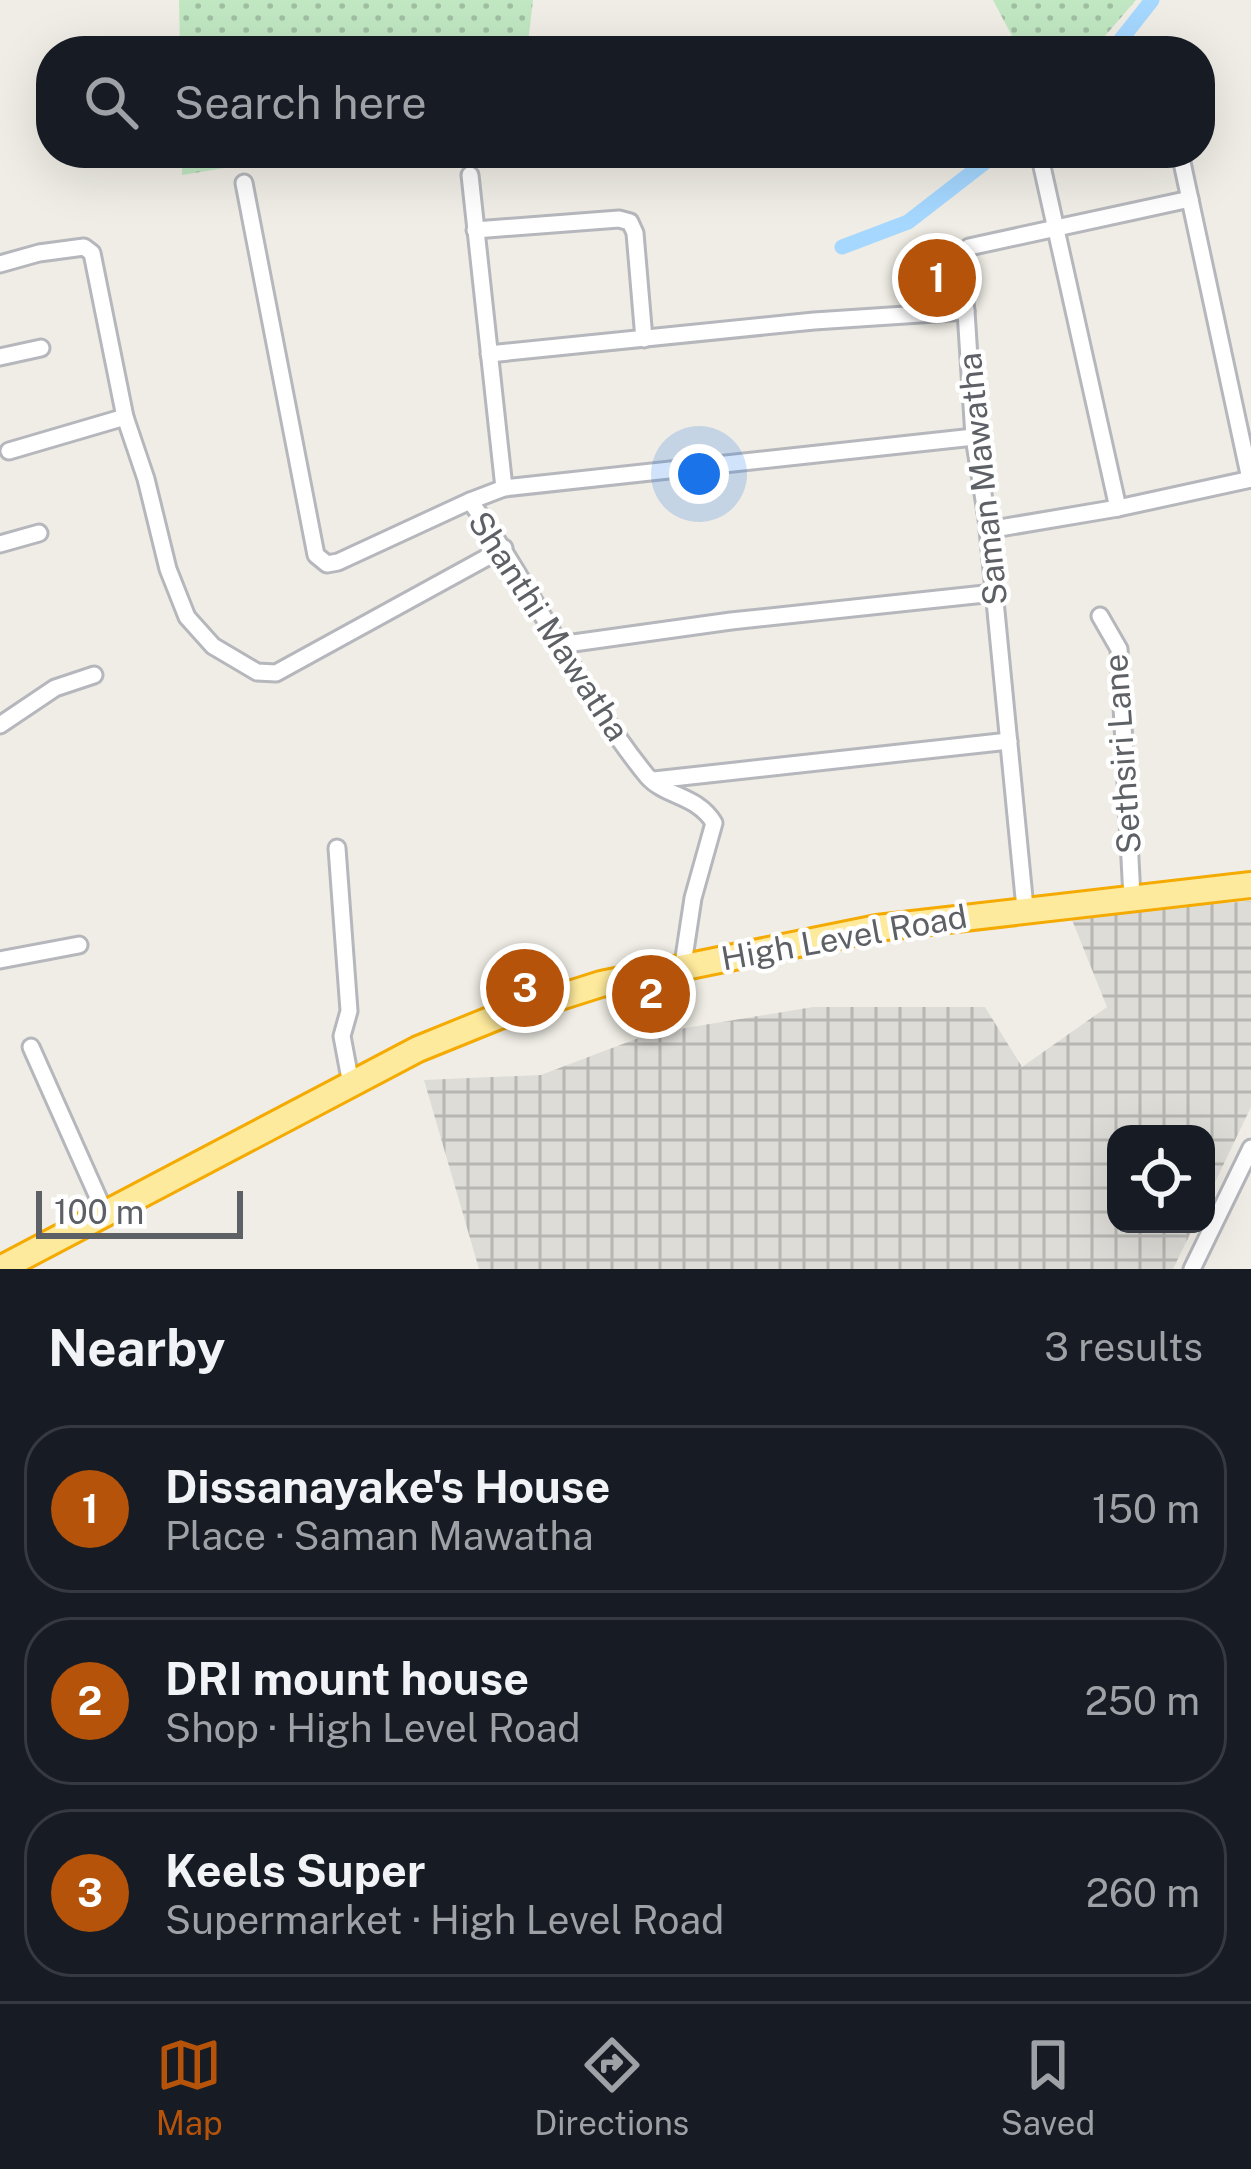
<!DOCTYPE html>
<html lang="en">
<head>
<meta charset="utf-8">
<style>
	:root { --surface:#171b24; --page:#242831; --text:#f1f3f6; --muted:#9ea1a6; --line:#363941; --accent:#b45309 }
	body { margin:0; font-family:"Public Sans",sans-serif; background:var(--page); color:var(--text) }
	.controls { position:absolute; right:36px; bottom:36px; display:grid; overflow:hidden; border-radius:24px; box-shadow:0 12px 48px #0002 }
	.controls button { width:108px; height:108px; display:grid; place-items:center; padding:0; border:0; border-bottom:3px solid var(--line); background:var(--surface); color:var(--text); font:60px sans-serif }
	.scale { position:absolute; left:36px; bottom:30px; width:207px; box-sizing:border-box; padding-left:12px; border:6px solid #5d6065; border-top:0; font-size:33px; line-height:42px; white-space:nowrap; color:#5d6065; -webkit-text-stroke:9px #fff; paint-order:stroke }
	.you { position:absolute; left:699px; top:474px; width:42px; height:42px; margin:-30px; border:9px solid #fff; border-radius:50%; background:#1a73e8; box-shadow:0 0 0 18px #1a73e833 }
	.badge { display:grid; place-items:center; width:78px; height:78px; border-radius:50%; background:var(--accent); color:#fff; font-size:39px; font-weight:700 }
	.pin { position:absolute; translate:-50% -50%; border:6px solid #fff; box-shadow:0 3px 12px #0006 }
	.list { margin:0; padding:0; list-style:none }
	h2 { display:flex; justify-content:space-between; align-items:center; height:156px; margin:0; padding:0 48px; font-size:51px }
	h2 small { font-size:39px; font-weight:400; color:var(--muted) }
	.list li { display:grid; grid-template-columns:78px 1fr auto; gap:36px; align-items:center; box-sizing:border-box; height:168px; margin:0 24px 24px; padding:0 24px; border:3px solid var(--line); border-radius:48px }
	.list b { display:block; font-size:45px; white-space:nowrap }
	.list p { margin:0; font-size:39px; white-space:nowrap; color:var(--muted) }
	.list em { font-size:39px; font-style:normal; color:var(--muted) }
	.icon { flex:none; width:66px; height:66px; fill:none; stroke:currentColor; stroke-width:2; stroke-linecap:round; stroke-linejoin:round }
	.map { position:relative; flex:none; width:1251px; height:1269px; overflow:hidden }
	.search { position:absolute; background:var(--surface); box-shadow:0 12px 48px #0002; left:36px; right:36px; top:36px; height:132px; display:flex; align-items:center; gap:30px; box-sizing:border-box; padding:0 42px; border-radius:48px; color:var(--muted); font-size:45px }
	.sheet { height:732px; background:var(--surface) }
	nav { display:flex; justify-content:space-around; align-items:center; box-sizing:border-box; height:168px; border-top:3px solid var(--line); background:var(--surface); font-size:33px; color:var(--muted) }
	nav a { display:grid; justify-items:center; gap:6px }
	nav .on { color:var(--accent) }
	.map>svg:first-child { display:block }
</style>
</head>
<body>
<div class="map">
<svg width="1251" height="1269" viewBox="0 0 1251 1269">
	<defs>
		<pattern id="industrial-grid" width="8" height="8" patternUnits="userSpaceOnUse" patternTransform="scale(3)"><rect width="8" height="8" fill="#dedcd7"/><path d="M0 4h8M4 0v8" fill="none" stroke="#b7b6b2"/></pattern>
		<pattern id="grass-dots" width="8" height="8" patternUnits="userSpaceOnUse" patternTransform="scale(3)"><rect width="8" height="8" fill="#c1e7c2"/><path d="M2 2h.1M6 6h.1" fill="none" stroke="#a0bfa1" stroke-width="1.8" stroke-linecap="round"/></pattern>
	</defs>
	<rect width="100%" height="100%" fill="#efede5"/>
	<!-- industrial -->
	<path fill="url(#industrial-grid)" d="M1251 901V1107L1206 1201V1134H1116V1224H1195L1173 1269H479L424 1080 541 1075 649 1034 813 1007H985L1022 1067 1107 1007 1070 915Z"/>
	<!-- grass -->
	<g fill="url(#grass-dots)">
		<path d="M179 0H533L527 51H180Z"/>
		<path d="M993 0H1136L1092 51H1020Z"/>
		<path d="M182 153H315L182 175Z"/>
	</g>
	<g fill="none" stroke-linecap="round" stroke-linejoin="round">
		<!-- canal -->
		<g stroke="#a5d7ff" stroke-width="15">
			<path d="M1112 51 1152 0"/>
			<path d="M842 247 908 222 997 153"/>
		</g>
		<defs>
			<g id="minor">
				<path d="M1180 153 1250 479"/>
				<path d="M1041 162 1118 508"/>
				<path d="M470 175 504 488"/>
				<path d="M244 183 316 555 327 564 338 562 470 501C534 589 578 691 647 776 665 797 698 795 714 823L693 898 683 964"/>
				<path d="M475 230 619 219 630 222 635 233 644 339"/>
				<path d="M0 264 39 253 84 247 92 253 125 417 146 479 168 569 187 617 213 646 257 672 276 673 504 548"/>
				<path d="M966 311 960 257 969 247 1190 199"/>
				<path d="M489 354 814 321 966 311 974 437 987 519 1025 908"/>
				<path d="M0 357 41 348"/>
				<path d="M9 451 125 417"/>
				<path d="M470 501 504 488 974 437"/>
				<path d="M988 530 1118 508 1251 479"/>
				<path d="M0 544 39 533"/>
				<path d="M1100 616 1119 649 1132 897"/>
				<path d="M559 645 731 621 994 593"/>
				<path d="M0 725 55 688 94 675"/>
				<path d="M654 780 1009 741"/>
				<path d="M337 848 349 1011 342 1036 351 1084"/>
				<path d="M0 960 79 945"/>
				<path d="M31 1047 105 1213"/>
				<path d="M1192 1269 1251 1148"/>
			</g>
			<path id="trunk" d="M0 1269 418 1049 497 1017 601 984 877 928 1251 885"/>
		</defs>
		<!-- minor casing -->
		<use href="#minor" stroke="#b5b7bc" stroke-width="21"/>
		<!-- trunk casing -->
		<use href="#trunk" stroke="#f4aa00" stroke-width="30"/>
		<!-- minor -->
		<use href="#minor" stroke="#fff" stroke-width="15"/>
		<!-- trunk -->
		<use href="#trunk" stroke="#feea9c" stroke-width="24"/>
	</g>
	<g text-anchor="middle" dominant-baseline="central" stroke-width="9" stroke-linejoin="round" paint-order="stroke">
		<!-- street labels -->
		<g font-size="33" fill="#5d6065" stroke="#fff">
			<text transform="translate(982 479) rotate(-96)">Saman Mawatha</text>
			<text transform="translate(549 626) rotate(57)">Shanthi Mawatha</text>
			<text transform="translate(1122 754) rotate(-94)">Sethsiri Lane</text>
			<text transform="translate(844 937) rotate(-10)">High Level Road</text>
		</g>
	</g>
</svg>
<div class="controls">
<button><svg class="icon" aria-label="locate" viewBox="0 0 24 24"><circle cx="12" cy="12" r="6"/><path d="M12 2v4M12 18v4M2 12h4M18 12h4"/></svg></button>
</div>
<div class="scale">100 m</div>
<div class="you"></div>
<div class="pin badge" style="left:937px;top:278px">1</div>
<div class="pin badge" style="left:651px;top:994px">2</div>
<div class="pin badge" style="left:525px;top:988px">3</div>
<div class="search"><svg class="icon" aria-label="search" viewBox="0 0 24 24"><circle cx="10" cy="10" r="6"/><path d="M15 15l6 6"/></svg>Search here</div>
</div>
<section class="sheet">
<h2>Nearby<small>3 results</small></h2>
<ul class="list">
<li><span class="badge">1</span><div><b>Dissanayake's House</b><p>Place · Saman Mawatha</p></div><em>150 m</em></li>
<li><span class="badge">2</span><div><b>DRI mount house</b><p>Shop · High Level Road</p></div><em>250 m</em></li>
<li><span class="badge">3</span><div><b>Keels Super</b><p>Supermarket · High Level Road</p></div><em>260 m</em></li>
</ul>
</section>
<nav>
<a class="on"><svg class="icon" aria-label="map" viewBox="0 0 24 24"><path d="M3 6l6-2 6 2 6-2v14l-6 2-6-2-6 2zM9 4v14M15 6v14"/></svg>Map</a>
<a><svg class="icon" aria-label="directions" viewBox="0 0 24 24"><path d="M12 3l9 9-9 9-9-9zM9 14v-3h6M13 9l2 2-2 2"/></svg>Directions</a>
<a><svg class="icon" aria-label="saved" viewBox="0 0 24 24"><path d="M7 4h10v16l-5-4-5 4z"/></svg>Saved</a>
</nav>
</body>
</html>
